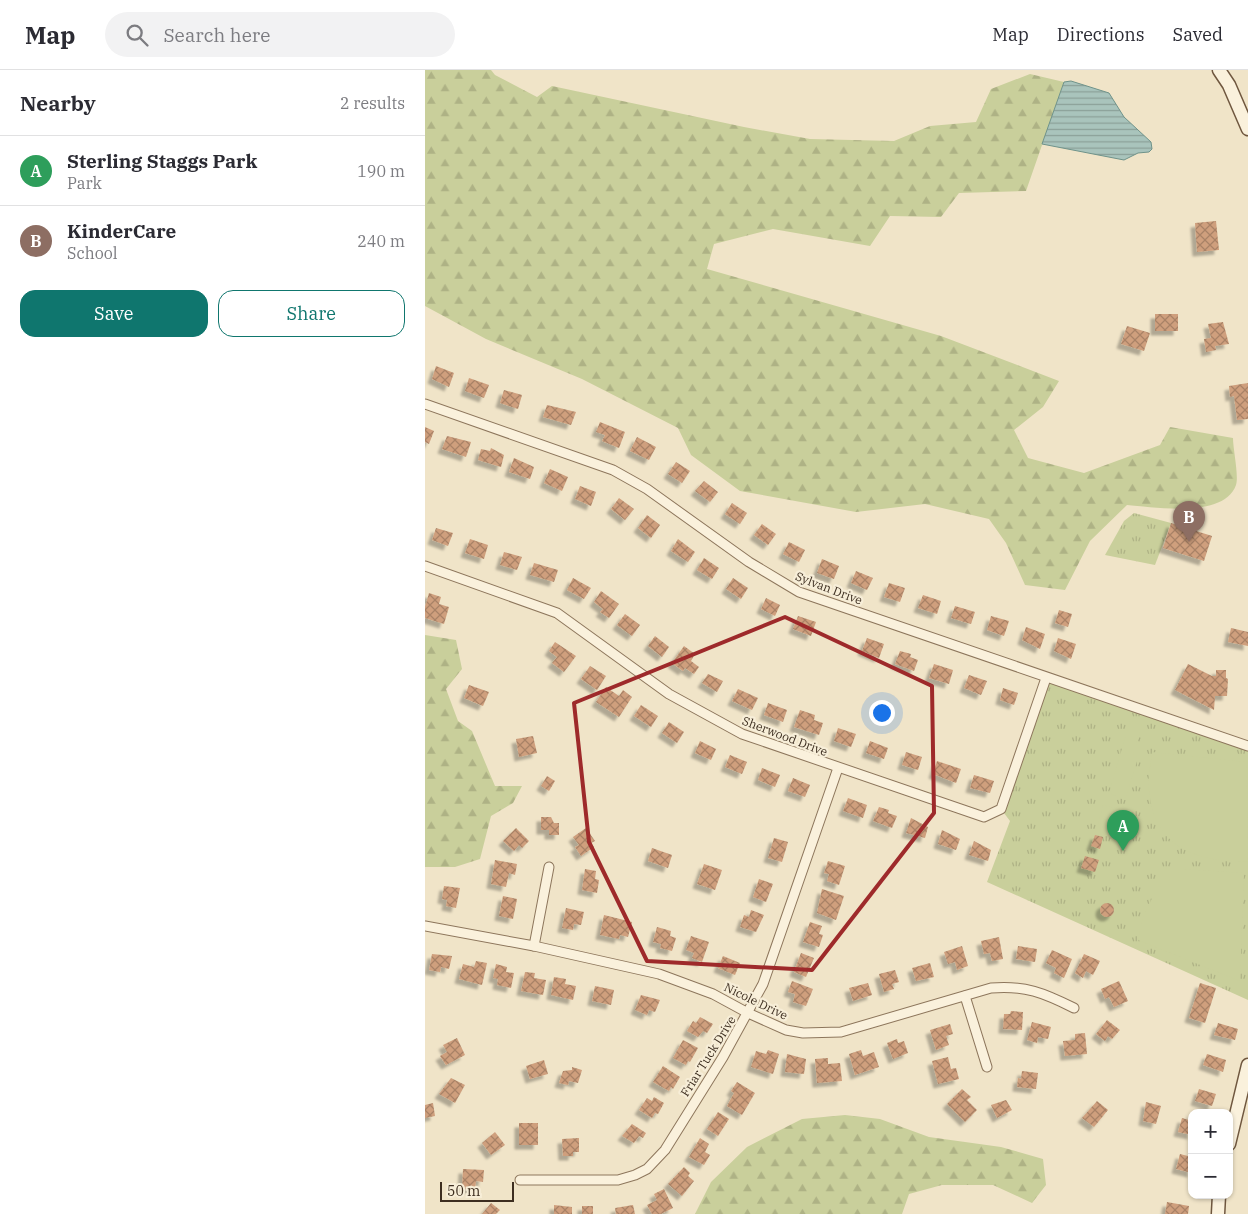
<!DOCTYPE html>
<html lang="en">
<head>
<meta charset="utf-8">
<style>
	:root { --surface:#fff; --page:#f2f2f3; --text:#2b2b33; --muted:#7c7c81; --line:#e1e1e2; --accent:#0f766e }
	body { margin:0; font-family:"IBM Plex Serif",serif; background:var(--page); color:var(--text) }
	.controls { position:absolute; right:15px; bottom:15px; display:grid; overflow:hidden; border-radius:10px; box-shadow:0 1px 4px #0004 }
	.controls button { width:45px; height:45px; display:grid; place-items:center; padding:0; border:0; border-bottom:1px solid var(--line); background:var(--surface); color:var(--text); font:25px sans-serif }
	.scale { position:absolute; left:15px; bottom:12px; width:74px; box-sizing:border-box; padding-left:5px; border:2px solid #3d2e20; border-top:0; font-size:14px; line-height:18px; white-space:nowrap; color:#3d2e20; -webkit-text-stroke:4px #f7eed8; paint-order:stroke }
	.you { position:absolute; left:456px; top:642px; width:18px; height:18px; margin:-12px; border:4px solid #fff; border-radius:50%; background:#1a73e8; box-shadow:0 0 0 8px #1a73e833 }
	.badge { display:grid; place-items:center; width:32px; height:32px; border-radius:50%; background:var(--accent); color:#fff; font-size:16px; font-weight:700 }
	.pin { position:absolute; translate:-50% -41px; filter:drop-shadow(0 1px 2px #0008) }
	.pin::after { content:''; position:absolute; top:26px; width:18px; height:15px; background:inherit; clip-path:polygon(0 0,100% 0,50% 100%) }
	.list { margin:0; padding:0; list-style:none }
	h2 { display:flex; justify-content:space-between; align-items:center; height:65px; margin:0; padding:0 20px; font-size:21px }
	h2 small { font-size:16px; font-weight:400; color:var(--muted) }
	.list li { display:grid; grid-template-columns:32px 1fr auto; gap:15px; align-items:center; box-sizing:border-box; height:70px; padding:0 20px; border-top:1px solid var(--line) }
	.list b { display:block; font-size:19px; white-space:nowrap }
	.list p { margin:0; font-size:16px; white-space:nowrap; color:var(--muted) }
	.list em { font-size:16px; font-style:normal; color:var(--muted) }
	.actions { display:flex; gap:10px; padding:15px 20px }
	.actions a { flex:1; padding:11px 0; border:1px solid var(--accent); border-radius:15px; text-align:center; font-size:18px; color:var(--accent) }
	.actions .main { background:var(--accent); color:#fff }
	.icon { flex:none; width:28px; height:28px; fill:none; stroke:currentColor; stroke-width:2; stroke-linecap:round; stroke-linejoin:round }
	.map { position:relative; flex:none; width:823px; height:1144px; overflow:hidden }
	header { display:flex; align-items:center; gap:30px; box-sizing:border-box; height:70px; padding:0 25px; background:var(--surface); border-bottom:1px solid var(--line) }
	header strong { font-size:24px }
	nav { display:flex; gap:28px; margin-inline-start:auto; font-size:18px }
	.search { width:350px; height:45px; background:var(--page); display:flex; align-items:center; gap:12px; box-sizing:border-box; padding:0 18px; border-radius:28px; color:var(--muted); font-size:19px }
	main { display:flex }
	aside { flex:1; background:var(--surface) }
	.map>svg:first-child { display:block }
</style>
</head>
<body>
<header>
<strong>Map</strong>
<div class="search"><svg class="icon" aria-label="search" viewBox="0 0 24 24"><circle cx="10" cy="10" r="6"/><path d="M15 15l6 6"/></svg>Search here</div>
<nav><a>Map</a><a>Directions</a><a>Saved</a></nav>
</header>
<main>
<aside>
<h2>Nearby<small>2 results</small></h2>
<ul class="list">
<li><span class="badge" style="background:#2e9e5b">A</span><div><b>Sterling Staggs Park</b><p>Park</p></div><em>190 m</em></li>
<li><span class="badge" style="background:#8d6e63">B</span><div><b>KinderCare</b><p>School</p></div><em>240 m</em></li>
</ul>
<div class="actions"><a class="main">Save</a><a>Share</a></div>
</aside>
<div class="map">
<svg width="823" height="1144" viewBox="0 0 823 1144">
	<defs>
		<pattern id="forest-firs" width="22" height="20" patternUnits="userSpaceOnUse" patternTransform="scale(1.25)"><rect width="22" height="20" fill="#c9cf9b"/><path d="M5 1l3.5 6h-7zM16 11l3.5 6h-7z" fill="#aeb285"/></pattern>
		<pattern id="park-tufts" width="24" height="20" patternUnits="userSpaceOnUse" patternTransform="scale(1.25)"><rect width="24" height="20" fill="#c9cf9b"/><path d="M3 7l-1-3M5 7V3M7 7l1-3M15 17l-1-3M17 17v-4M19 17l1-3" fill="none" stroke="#aeb285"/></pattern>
		<pattern id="water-rules" width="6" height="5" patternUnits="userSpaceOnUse" patternTransform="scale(1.25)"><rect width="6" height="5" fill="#a9c4bc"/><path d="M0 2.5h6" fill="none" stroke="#8ba098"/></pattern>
		<pattern id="building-cross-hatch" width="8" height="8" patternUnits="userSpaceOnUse" patternTransform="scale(1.25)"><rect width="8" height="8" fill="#cf9f7d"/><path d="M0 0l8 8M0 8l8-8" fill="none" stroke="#a98266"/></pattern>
		<filter id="shadow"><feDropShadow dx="-4.5" dy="4.5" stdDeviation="1" flood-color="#0004"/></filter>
	</defs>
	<rect width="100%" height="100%" fill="#f0e4c8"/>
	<!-- forest -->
	<g fill="url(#forest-firs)">
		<path d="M0 0H66L70 5 112 27 127 16 319 57 385 69 469 71 505 56 551 52 566 19 605 4 639 12 601 121 534 123 516 147 465 146 445 176 348 159 289 174 282 199 516 266 634 311 618 337 589 360 603 388 659 403 735 375 745 357 808 368C808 379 814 406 811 415 799 449 729 437 702 435L665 471 640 520 600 515 581 473 564 449 500 434 431 442 315 421 266 385 253 358 157 309 61 269 0 236Z"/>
		<path d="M0 565 31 570 37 599 21 619 33 651 47 661 70 716H97L88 733 66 746 55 789 30 797H0Z"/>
		<path d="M420 1045 455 1049 504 1067 576 1077 618 1089 621 1115 607 1133 568 1115H517L484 1124 477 1144H270L286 1112 322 1077 377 1049Z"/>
	</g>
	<!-- park -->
	<g fill="url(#park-tufts)">
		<path d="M709 443 746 453 730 495 680 485 699 451Z"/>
		<path d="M621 608 823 676V930L562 812 585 751 576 739Z"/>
	</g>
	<!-- pitch -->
	<g fill="#c9cf9b">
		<path d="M705 651 717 655 708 685 713 688 700 730 684 723Z"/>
		<path d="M727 682 821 692 823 792C772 791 730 779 724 721 722 709 726 694 727 682Z"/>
		<path d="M678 735 707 743 702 761 673 753Z"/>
		<path d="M758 799 819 803 815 911 713 870 718 847 731 820Z"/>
	</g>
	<!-- water -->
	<path fill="url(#water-rules)" stroke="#6f938a" d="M646 11 684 23 699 47 726 72 727 79 724 82 713 83 699 90 617 74 639 12Z"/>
	<!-- building -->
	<g fill="url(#building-cross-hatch)" filter="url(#shadow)">
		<path d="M791 151 794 180 772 182 770 153Z"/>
		<rect x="730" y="244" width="23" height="17"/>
		<path d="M798 252 804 274 790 276 791 280 781 282 779 269 786 268 783 254Z"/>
		<path d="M702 256 725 263 719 281 696 274Z"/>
		<path d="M11 296 29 303 24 317 7 309Z"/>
		<path d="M44 308 64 315 59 328 40 321Z"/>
		<path d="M823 313V349L812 350 809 326 805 327 804 316Z"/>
		<path d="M79 320 97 325 93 339 75 333Z"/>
		<path d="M122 335 151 342 146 355 118 347Z"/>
		<path d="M175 352 200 362 194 378 177 371 180 365 171 362Z"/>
		<path d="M0 357 9 361 4 374 0 372Z"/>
		<path d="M22 366 46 372 41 387 17 379Z"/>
		<path d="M212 367 231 377 224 390 205 381Z"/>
		<path d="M66 378 79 385 76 397 53 390 56 379 65 381Z"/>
		<path d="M89 388 109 397 105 409 84 402Z"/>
		<path d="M251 392 265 401 257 413 243 404Z"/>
		<path d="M125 399 143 407 137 421 119 413Z"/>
		<path d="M279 411 293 422 285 432 270 421Z"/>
		<path d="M155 416 171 422 166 436 150 429Z"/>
		<path d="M194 428 209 439 200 450 186 439Z"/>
		<path d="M307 433 322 443 315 454 300 444Z"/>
		<path d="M222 445 235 455 226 468 213 458Z"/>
		<path d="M746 453 787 466 779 491 738 478Z"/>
		<path d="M337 454 351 464 343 475 329 465Z"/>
		<path d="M11 458 28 463 23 476 7 470Z"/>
		<path d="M45 469 63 475 59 489 40 483Z"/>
		<path d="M253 469 270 482 263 492 246 481Z"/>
		<path d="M364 472 380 480 374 492 358 484Z"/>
		<path d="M79 482 97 487 92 500 75 495Z"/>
		<path d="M279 488 294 498 287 509 272 500Z"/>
		<path d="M397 489 414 496 409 509 392 503Z"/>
		<path d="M109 493 133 500 129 512 105 505Z"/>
		<path d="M431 501 448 508 442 520 426 513Z"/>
		<path d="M148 508 166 518 159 529 142 520Z"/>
		<path d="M308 508 323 518 316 529 301 519Z"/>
		<path d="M464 513 480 518 475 532 459 527Z"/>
		<path d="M176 521 194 534 184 548 175 542 178 539 169 532Z"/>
		<path d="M4 523 16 527 14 534 24 537 19 554 0 548V537Z"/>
		<path d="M498 525 516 531 512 544 493 538Z"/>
		<path d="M341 528 355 535 350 546 336 539Z"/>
		<path d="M530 536 550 542 546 554 526 548Z"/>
		<path d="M634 540 647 544 643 557 630 553Z"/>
		<path d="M200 544 215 555 207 566 192 555Z"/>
		<path d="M373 546 391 552 386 566 368 559Z"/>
		<path d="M566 546 584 551 579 566 562 560Z"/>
		<path d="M601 557 620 564 615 579 597 570Z"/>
		<path d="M806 558 823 562V576L803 572Z"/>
		<path d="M230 566 244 577 237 587 223 576Z"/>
		<path d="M442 568 459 574 454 588 437 581Z"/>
		<path d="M633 568 651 574 646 589 629 581Z"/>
		<path d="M130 572 151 586 139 602 127 593 132 587 124 581Z"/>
		<path d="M259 576 270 584 266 591 274 597 269 604 260 598 258 601 247 593Z"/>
		<path d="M475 581 486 584 485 587 493 590 489 601 470 594Z"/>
		<path d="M509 594 528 600 524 614 504 608Z"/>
		<path d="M763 594 787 606H791V600H801V608L803 609 802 626H790L789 640 750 620Z"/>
		<path d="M165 596 181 606 172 620 156 609Z"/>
		<path d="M283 604 298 611 292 622 277 613Z"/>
		<path d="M544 605 562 611 556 625 539 618Z"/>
		<path d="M44 615 64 622 58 636 39 628Z"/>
		<path d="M181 617 194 626 198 620 207 627 194 647 171 632Z"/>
		<path d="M578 618 593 623 589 635 575 630Z"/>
		<path d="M313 619 333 628 327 640 307 631Z"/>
		<path d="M343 633 362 640 358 652 339 645Z"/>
		<path d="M216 635 233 646 226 657 209 646Z"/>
		<path d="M375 640 390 645 389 650 398 653 394 665 369 657Z"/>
		<path d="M244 652 259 662 252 673 237 663Z"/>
		<path d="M413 658 431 664 426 677 409 671Z"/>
		<path d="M108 666 112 683 94 687 91 669Z"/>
		<path d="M275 671 291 679 286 690 270 683Z"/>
		<path d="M445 671 463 678 459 689 441 683Z"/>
		<path d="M481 682 497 687 493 700 477 695Z"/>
		<path d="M305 685 322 692 317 704 300 697Z"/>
		<path d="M512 691 536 699 531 713 508 704Z"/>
		<path d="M337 698 355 705 350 717 333 710Z"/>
		<path d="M549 705 569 711 565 723 545 718Z"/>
		<path d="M122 706 130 711 124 721 116 716Z"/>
		<path d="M368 708 385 715 380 727 363 721Z"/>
		<path d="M423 728 442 735 438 748 418 741Z"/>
		<path d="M454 737 464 740 463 743 472 746 467 758 448 751Z"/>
		<path d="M116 747H126L129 753H134V765H124V760H116Z"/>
		<path d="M486 748 503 757 500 768 481 763Z"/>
		<path d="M91 758 104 771 97 778 94 775 89 781 78 771Z"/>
		<path d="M161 758 170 771 166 773 169 777 156 786 150 777 154 775 148 767Z"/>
		<path d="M517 760 535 769 531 780 513 774Z"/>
		<path d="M670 765 678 767 675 779 666 776Z"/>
		<path d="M349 768 363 772 357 792 343 788Z"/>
		<path d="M549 771 566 780 563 791 544 785Z"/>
		<path d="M227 778 247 785 243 798 223 791Z"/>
		<path d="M660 786 674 790 670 802 656 798Z"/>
		<path d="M70 790 92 794 90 805 84 803 81 817 66 814Z"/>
		<path d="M403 791 420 796 414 815 402 811 404 804 399 803Z"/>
		<path d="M279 794 297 800 290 820 272 814Z"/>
		<path d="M160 799 171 801 170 809 174 810 172 823 157 820Z"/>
		<path d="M334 809 348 814 341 832 328 827Z"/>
		<path d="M19 816 35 818 31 838 21 836 22 830 17 829Z"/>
		<path d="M397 819 419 826 411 850 392 843Z"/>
		<path d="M78 826 92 829 88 849 74 846Z"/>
		<circle cx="682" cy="840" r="7"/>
		<path d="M141 838 159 842 156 855 149 854 148 860 137 858Z"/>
		<path d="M326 840 339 845 331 862 315 857 319 845 324 847Z"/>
		<path d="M179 845 207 852 203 867 195 865 194 869 175 865Z"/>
		<path d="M385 852 397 856 394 864 398 865 394 877 378 872Z"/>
		<path d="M232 857 246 861 245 866 251 868 247 881 235 878 236 874 228 872Z"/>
		<path d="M266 866 284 872 277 892 267 888 269 883 261 880Z"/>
		<path d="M574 867 578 889 567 891 565 883 559 884 556 871Z"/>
		<path d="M537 876 543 896 532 900 530 892 523 894 519 882Z"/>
		<path d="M593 876 612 879 610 892 591 889Z"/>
		<path d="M627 880 647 889 639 908 629 903 631 898 621 893Z"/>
		<path d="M376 883 389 888 381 907 369 902Z"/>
		<path d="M7 884 27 886 24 899 16 897 15 902 4 900Z"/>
		<path d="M659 884 675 891 668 905 661 901 658 908 650 903Z"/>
		<path d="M298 886 315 893 310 905 293 898Z"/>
		<path d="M51 891 62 893 57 915 34 909 38 894 49 897Z"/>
		<path d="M505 893 509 907 491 911 487 898Z"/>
		<path d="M71 894 82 897 81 902 89 903 86 918 72 915 73 909 68 908Z"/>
		<path d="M470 900 474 912 467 914 469 919 459 922 454 904Z"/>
		<path d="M100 902 110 903 109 908 121 910 118 925 96 921Z"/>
		<path d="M129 907 141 909 140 914 151 916 148 930 126 925Z"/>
		<path d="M367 911 388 919 381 936 368 932 370 924 363 922Z"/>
		<path d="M694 911 703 931 689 937 684 927 680 929 676 919Z"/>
		<path d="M443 913 447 925 428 931 424 918Z"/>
		<path d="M775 913 791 918 780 953 764 948Z"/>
		<path d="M170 916 189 920 186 935 167 931Z"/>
		<path d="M216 925 235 930 230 942 224 940 222 945 210 940Z"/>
		<path d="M586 941 598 942 597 960 578 959 579 944H585Z"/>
		<path d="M275 947 288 954 282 963 278 961 273 967 262 961 268 951 271 953Z"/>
		<path d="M682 950 695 960 687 969 683 966 680 971 671 964Z"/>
		<path d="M607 952 626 957 623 969 613 967 612 973 602 970Z"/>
		<path d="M793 953 813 959 810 970 789 965Z"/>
		<path d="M525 954 528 964 521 966 524 975 511 980 505 960Z"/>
		<path d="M660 963 662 984 640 986 638 971 650 970V964Z"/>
		<path d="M32 968 40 985 21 995 15 986 22 982 18 975Z"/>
		<path d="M472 969 473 973 479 971 483 983 468 989 462 973Z"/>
		<path d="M258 970 273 978 265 992 263 991 261 995 248 988Z"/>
		<path d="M343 980 354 984 348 1004 326 997 331 981 341 984Z"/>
		<path d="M436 980 438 986 449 982 454 997 430 1005 424 984Z"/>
		<path d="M362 984 381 989 379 1004 360 1002Z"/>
		<path d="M782 984 801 990 798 1002 778 995Z"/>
		<path d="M523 987 526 999 531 998 534 1009 513 1014 507 991Z"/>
		<path d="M403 988V994L415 993 417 1011 392 1013 390 989Z"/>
		<path d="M119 990 123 1004 105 1009 101 996Z"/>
		<path d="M238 996 255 1007 248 1019 246 1017 244 1021 228 1012Z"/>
		<path d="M147 997 157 1000 153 1013 144 1011 143 1015 134 1013 138 1001 147 1000Z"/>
		<path d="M597 1001 613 1003 611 1019 592 1017 593 1008 596 1009Z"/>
		<path d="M26 1008 40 1015 30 1033 14 1024Z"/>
		<path d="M312 1012 330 1023 317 1045 302 1036 309 1023 306 1021Z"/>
		<path d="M537 1019 546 1027 542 1030 552 1040 540 1052 522 1034Z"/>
		<path d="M774 1019 791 1024 787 1036 770 1031Z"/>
		<path d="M229 1027 239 1033 233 1044 230 1043 227 1048 214 1040 222 1028 227 1031Z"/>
		<path d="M581 1030 587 1040 572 1048 566 1035Z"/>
		<path d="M672 1031 683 1040 669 1057 657 1048Z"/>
		<path d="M721 1032 736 1036 731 1054 718 1051Z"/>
		<path d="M8 1033 10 1046 0 1048V1035Z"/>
		<path d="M767 1041V1065L753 1062 757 1048 764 1050Z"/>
		<path d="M293 1042 304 1049 293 1066 282 1059Z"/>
		<rect x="94" y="1053" width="19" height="22"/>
		<path d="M207 1054 221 1063 218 1068 214 1066 209 1073 197 1066Z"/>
		<path d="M70 1062 80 1075 66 1085 57 1073Z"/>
		<path d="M154 1068V1082H148V1086H138L137 1069Z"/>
		<path d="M275 1068 284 1074 280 1082 285 1085 279 1095 264 1087Z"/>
		<path d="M755 1084 767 1087V1103L751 1099Z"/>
		<path d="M259 1097 265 1103 263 1106 269 1111 257 1126 243 1114Z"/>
		<path d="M38 1099 59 1100 58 1112 51 1111 50 1119H37Z"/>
		<path d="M239 1119 248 1138 236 1144H227L222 1135 232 1130 229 1124Z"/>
		<path d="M742 1132 764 1136 763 1144H740Z"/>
		<path d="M66 1133 75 1140 71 1144H57Z"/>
		<path d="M129 1135 147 1137V1144H129Z"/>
		<path d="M208 1135 210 1144H191L190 1138Z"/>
		<rect x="157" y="1136" width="11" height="8"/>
	</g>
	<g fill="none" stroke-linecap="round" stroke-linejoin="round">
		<defs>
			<g id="street">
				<path d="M0 334 188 400 222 419 324 492 374 522 823 676"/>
				<path d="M0 496 132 543 244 624 317 664 559 747 576 739 621 608"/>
				<path d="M0 856 109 876 234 904 288 924 323 943 361 960 378 963 416 962 566 918C600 915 619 923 649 938"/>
				<path d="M109 876 124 797"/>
				<path d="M540 926 562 997"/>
				<path d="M95 1110H193L210 1105 222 1099 240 1080 298 987 338 914 413 698"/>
			</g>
			<g id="secondary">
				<path d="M794 0 804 15 823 59"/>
				<path d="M804 1074 823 995"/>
				<path d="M793 1144 794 1125"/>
			</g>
		</defs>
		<!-- street casing -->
		<use href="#street" stroke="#8d765c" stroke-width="11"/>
		<!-- secondary casing -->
		<use href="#secondary" stroke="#6f573f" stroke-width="15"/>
		<!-- street -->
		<use href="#street" stroke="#faf1dc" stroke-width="9"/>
		<!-- secondary -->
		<use href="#secondary" stroke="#faf1dc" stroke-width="12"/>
	</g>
	<!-- marked area -->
	<path fill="none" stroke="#9e2a2b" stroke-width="4" stroke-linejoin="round" d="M360 547 507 616 509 743 387 900 222 891 164 772 149 633Z"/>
	<g text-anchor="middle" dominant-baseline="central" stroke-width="4.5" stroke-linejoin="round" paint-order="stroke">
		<!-- street labels -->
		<g font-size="12" fill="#3d2e20" stroke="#f7eed8">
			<text transform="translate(404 518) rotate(21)">Sylvan Drive</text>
			<text transform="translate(360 666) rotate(21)">Sherwood Drive</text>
			<text transform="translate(331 931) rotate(26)">Nicole Drive</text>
			<text transform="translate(283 986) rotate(-58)">Friar Tuck Drive</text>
		</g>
	</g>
</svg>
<div class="controls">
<button>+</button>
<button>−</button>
</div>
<div class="scale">50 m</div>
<div class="you"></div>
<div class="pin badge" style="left:698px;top:781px;background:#2e9e5b">A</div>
<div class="pin badge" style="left:764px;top:472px;background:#8d6e63">B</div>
</div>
</main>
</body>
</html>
